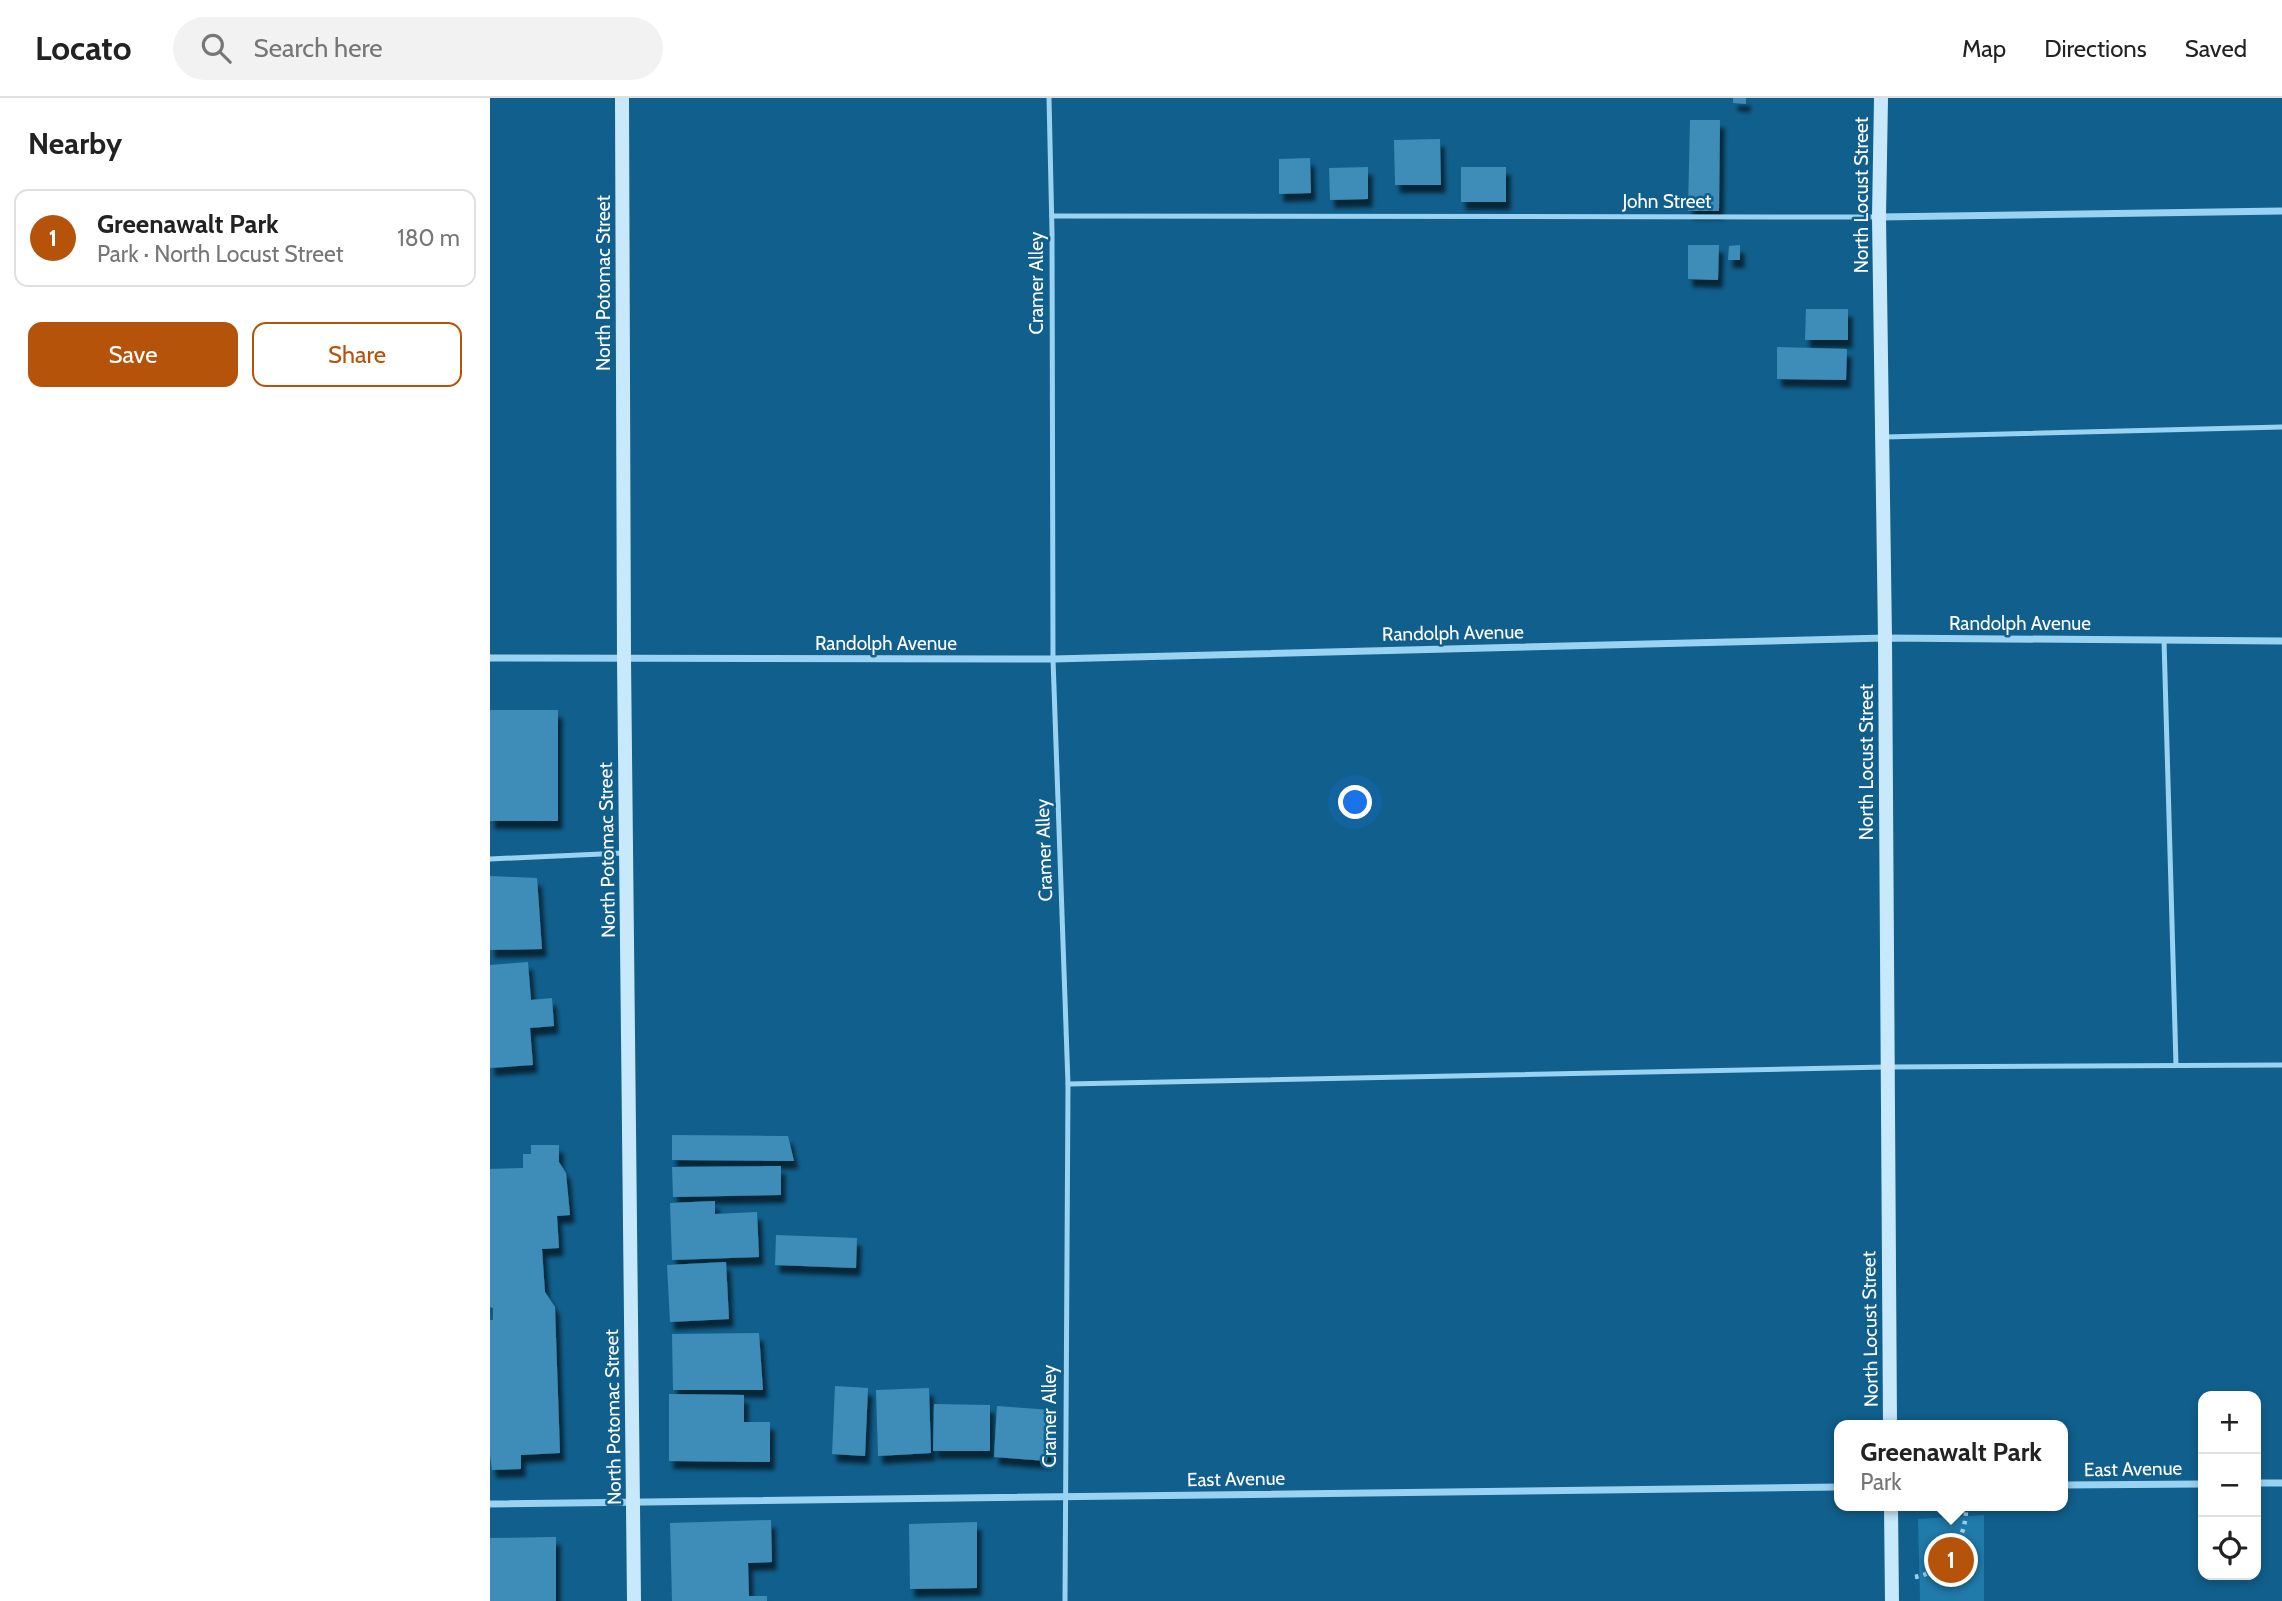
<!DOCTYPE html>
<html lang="en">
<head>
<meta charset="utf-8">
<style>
	:root { --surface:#fff; --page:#f2f2f2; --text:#222; --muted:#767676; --line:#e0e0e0; --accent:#b45309 }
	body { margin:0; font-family:Cabin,sans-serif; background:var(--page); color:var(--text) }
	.controls { position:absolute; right:21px; bottom:21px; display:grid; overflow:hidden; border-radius:14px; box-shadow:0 4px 10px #0003 }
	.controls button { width:63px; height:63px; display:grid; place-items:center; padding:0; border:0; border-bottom:2px solid var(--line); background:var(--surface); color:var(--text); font:35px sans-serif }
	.you { position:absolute; left:866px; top:705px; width:24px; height:24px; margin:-18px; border:5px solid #fff; border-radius:50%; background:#1a73e8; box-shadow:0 0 0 10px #1a73e833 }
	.badge { display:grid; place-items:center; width:46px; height:46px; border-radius:50%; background:var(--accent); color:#fff; font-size:23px; font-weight:700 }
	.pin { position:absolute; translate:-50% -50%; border:4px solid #fff; box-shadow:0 2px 7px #0006 }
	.popup { position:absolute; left:1344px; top:1322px; width:234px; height:91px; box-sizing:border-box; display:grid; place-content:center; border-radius:14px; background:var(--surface); filter:drop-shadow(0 2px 5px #0005); font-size:23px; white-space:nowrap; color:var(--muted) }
	.popup b { font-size:26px; color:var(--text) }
	.popup::after { content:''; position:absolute; left:50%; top:100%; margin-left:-14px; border:14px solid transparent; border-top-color:var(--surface) }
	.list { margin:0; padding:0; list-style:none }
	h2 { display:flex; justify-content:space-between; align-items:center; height:91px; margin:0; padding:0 28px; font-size:30px }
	h2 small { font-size:23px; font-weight:400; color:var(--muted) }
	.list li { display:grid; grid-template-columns:46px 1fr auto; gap:21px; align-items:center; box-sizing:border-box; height:98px; margin:0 14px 14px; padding:0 14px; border:2px solid var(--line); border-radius:14px }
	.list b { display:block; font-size:26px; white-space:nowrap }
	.list p { margin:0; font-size:23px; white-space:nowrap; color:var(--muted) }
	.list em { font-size:23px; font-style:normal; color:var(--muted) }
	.actions { display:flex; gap:14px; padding:21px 28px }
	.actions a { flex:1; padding:16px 0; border:2px solid var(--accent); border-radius:14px; text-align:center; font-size:24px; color:var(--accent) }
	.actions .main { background:var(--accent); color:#fff }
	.icon { flex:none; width:38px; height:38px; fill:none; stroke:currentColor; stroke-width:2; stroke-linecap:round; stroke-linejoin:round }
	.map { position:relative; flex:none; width:1792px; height:1503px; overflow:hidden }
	header { display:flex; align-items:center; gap:42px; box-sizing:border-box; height:98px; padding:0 35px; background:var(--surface); border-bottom:2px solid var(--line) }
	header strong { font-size:33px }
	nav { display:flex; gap:38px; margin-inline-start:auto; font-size:24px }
	.search { width:490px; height:63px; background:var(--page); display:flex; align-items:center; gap:18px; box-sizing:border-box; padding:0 24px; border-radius:38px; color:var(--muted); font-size:26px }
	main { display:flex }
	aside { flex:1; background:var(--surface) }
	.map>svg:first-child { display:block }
</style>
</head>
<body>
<header>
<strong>Locato</strong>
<div class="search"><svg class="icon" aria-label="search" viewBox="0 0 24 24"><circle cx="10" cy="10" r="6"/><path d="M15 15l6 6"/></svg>Search here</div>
<nav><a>Map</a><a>Directions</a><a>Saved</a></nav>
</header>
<main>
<aside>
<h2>Nearby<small></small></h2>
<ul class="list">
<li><span class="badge">1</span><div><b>Greenawalt Park</b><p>Park · North Locust Street</p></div><em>180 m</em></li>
</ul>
<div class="actions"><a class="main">Save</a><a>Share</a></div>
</aside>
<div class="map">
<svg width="1792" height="1503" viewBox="0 0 1792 1503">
	<defs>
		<filter id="shadow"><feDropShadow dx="4.5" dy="8" stdDeviation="2" flood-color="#0009"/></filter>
	</defs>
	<rect width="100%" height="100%" fill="#115f8c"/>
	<!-- green -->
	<path fill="#207aaa" d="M1494 1417V1503H1430L1428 1421Z"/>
	<!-- building -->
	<g fill="#3e8db8" filter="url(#shadow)">
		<path d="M1243 0H1256V6L1243 5Z"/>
		<path d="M1200 22H1230L1229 113H1198Z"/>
		<path d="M950 41 951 87H905L904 42Z"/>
		<path d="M820 60 821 95 789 96V61Z"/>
		<path d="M878 69V101L840 102 839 70Z"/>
		<rect x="971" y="69" width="45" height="35"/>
		<path d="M1198 147H1229L1228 182 1198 181Z"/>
		<path d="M1250 147V162H1238L1239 148Z"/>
		<path d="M1316 211H1358V242H1315Z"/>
		<path d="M1287 249 1357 251 1356 282 1287 281Z"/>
		<rect x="0" y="612" width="68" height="111"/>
		<path d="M0 778 47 780 52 851 0 852Z"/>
		<path d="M38 864 41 902 62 900 64 928 40 930 43 967 0 970V867Z"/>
		<path d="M182 1037 298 1038 304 1063 182 1062Z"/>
		<path d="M41 1047H69V1064L76 1075 80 1117 67 1118 69 1150 52 1151 55 1194 65 1209 70 1355 31 1357V1371L2 1372 0 1357V1222H3V1210L0 1209V1071L33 1070V1056H41Z"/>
		<path d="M291 1068V1097L183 1099 182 1069Z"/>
		<path d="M225 1103V1116L267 1114 269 1159 182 1162 180 1105Z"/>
		<path d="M286 1137 367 1140 366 1170 285 1167Z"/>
		<path d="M236 1164 239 1221 180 1224 177 1167Z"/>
		<path d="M269 1235 273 1292H183L182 1236Z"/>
		<path d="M345 1288 378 1290 375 1358 342 1356Z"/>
		<path d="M439 1290 441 1355 388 1358 386 1292Z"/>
		<path d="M179 1296 254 1297V1324H280V1364L179 1363Z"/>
		<path d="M444 1306 500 1307V1353H443Z"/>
		<path d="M507 1308 561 1312 557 1363 504 1359Z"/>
		<path d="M281 1422 282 1464 258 1465 259 1498H277V1503H182L180 1425Z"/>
		<path d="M487 1424V1490L420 1491 419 1426Z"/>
		<path d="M66 1439V1503H0V1440Z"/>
	</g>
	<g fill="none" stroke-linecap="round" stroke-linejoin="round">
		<!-- path -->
		<path stroke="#99d3f1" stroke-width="4.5" stroke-dasharray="3.5 5" stroke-linecap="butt" d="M1425 1479C1456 1474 1475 1442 1476 1413"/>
		<!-- service -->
		<g stroke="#99d3f1" stroke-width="5">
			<path d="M559 0 562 134 563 561 578 986 575 1503"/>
			<path d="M562 118 1388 119"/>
			<path d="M1395 339 1792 329"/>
			<path d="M1674 542 1686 967"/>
			<path d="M0 761 133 755"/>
			<path d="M578 986 1396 969 1792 967"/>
		</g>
		<!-- minor -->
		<g stroke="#99d3f1" stroke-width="7">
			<path d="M1389 119 1792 113"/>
			<path d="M0 560 563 561 1395 540 1792 543"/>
			<path d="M1766 1385H1792"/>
			<path d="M1573 1387 1713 1386"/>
			<path d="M0 1406 1349 1389"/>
		</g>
		<!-- secondary -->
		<g stroke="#c8e9fc" stroke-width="14">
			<path d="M132 0 134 561 144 1503"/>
			<path d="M1391 0 1389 119 1395 540 1400 1327"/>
			<path d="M1401 1408 1402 1503"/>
		</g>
	</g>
	<g text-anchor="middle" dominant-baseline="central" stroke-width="5" stroke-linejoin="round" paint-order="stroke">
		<!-- street labels -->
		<g font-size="19" fill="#fff" stroke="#115f8c">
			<text transform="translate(1371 97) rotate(-90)">North Locust Street</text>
			<text x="1177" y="103">John Street</text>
			<text transform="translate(113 185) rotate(-90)">North Potomac Street</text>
			<text transform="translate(546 185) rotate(-90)">Cramer Alley</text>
			<text x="1530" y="525">Randolph Avenue</text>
			<text transform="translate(963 535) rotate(-1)">Randolph Avenue</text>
			<text x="396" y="545">Randolph Avenue</text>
			<text transform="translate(1376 664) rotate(-90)">North Locust Street</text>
			<text transform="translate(117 752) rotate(-91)">North Potomac Street</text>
			<text transform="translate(554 752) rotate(-92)">Cramer Alley</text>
			<text transform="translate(1380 1231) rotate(-91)">North Locust Street</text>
			<text transform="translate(559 1318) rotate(-90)">Cramer Alley</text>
			<text transform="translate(123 1319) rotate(-91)">North Potomac Street</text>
			<text transform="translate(1643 1371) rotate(-1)">East Avenue</text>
			<text transform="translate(746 1381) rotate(-1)">East Avenue</text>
		</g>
	</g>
</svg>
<div class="controls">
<button>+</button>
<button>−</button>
<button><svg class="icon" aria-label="locate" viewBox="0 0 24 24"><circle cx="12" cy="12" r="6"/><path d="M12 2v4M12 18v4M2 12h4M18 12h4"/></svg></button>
</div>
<div class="you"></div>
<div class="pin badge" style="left:1461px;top:1462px">1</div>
<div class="popup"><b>Greenawalt Park</b>Park</div>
</div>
</main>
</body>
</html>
